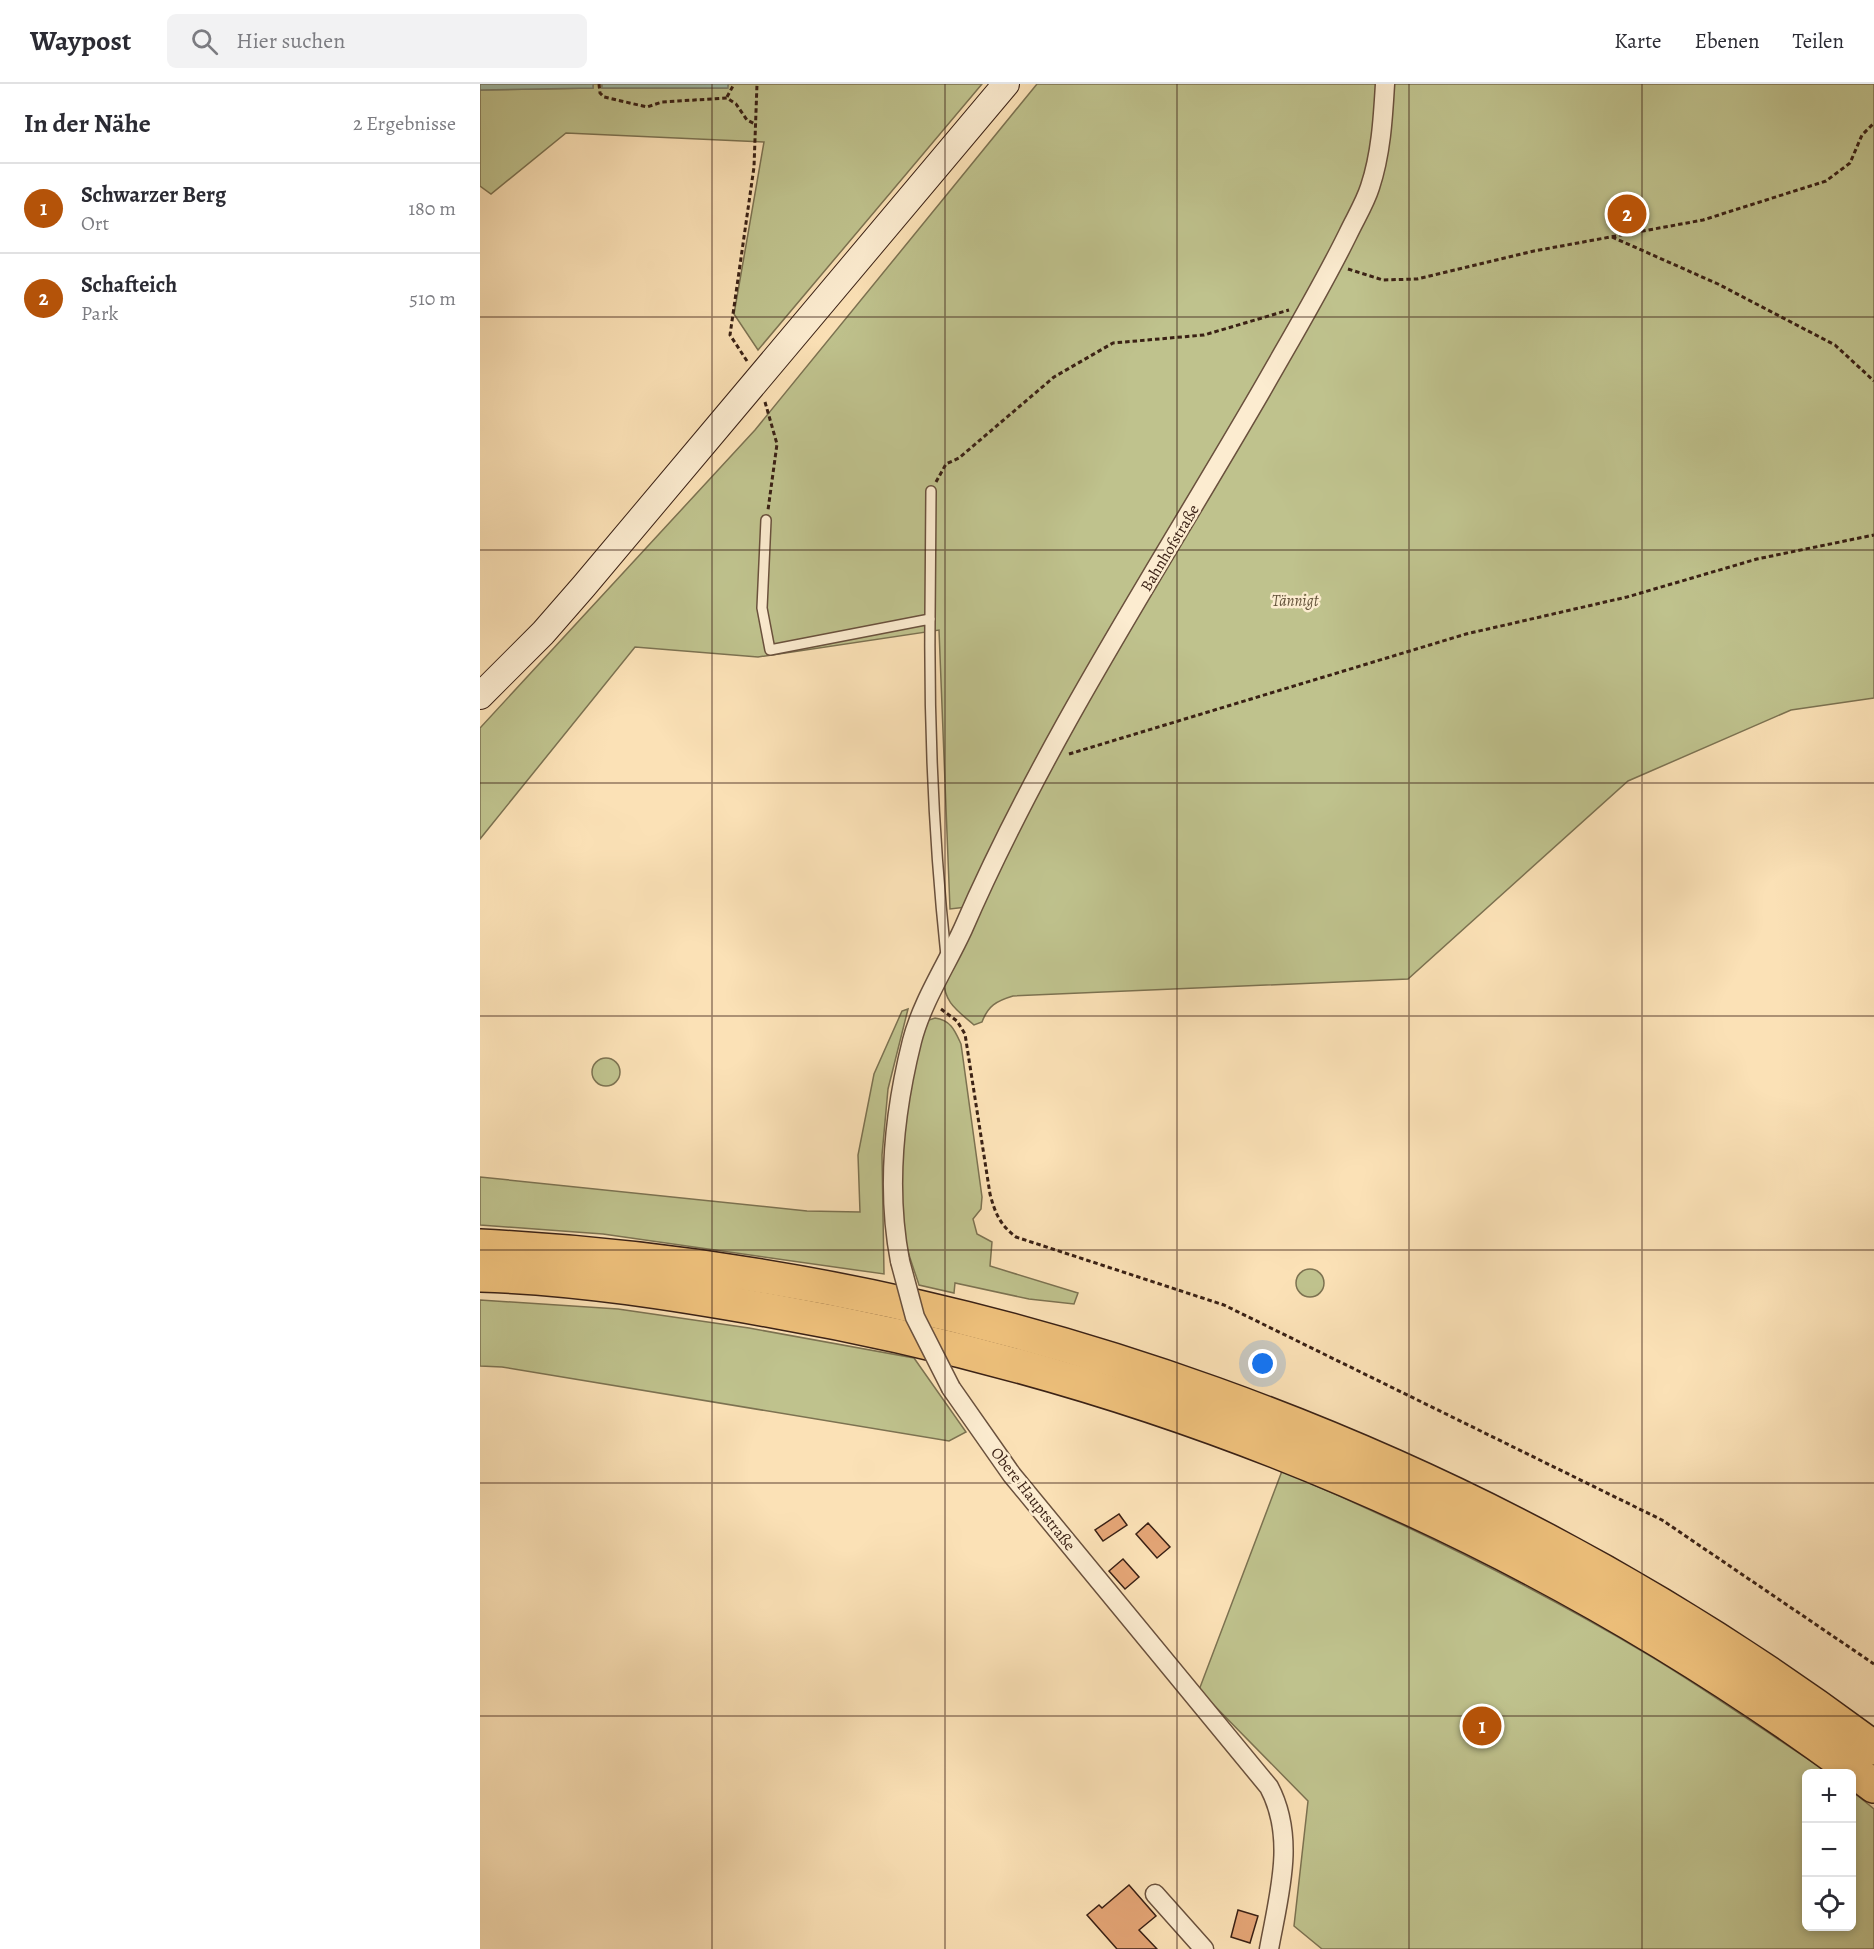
<!DOCTYPE html>
<html lang="de">
<head>
<meta charset="utf-8">
<style>
	:root { --surface:#fff; --page:#f2f2f3; --text:#2b2b33; --muted:#7c7c81; --line:#e1e1e2; --accent:#b45309 }
	body { margin:0; font-family:Alegreya,serif; background:var(--page); color:var(--text) }
	.controls { position:absolute; right:18px; bottom:18px; display:grid; overflow:hidden; border-radius:9px; box-shadow:0 3px 9px #0003 }
	.controls button { width:54px; height:54px; display:grid; place-items:center; padding:0; border:0; border-bottom:2px solid var(--line); background:var(--surface); color:var(--text); font:30px sans-serif }
	.you { position:absolute; left:783px; top:1280px; width:21px; height:21px; margin:-15px; border:4px solid #fff; border-radius:50%; background:#1a73e8; box-shadow:0 0 0 9px #1a73e833 }
	.badge { display:grid; place-items:center; width:39px; height:39px; border-radius:50%; background:var(--accent); color:#fff; font-size:20px; font-weight:700 }
	.pin { position:absolute; translate:-50% -50%; border:3px solid #fff; box-shadow:0 2px 6px #0006 }
	.list { margin:0; padding:0; list-style:none }
	h2 { display:flex; justify-content:space-between; align-items:center; height:78px; margin:0; padding:0 24px; font-size:26px }
	h2 small { font-size:20px; font-weight:400; color:var(--muted) }
	.list li { display:grid; grid-template-columns:39px 1fr auto; gap:18px; align-items:center; box-sizing:border-box; height:90px; padding:0 24px; border-top:2px solid var(--line) }
	.list b { display:block; font-size:22px; white-space:nowrap }
	.list p { margin:0; font-size:20px; white-space:nowrap; color:var(--muted) }
	.list em { font-size:20px; font-style:normal; color:var(--muted) }
	.icon { flex:none; width:33px; height:33px; fill:none; stroke:currentColor; stroke-width:2; stroke-linecap:round; stroke-linejoin:round }
	.map { position:relative; flex:none; width:1394px; height:1865px; overflow:hidden }
	header { display:flex; align-items:center; gap:36px; box-sizing:border-box; height:84px; padding:0 30px; background:var(--surface); border-bottom:2px solid var(--line) }
	header strong { font-size:28px }
	nav { display:flex; gap:33px; margin-inline-start:auto; font-size:21px }
	.search { width:420px; height:54px; background:var(--page); display:flex; align-items:center; gap:15px; box-sizing:border-box; padding:0 21px; border-radius:9px; color:var(--muted); font-size:22px }
	main { display:flex }
	aside { flex:1; background:var(--surface) }
	.map>svg:first-child { display:block }
</style>
</head>
<body>
<header>
<strong>Waypost</strong>
<div class="search"><svg class="icon" aria-label="search" viewBox="0 0 24 24"><circle cx="10" cy="10" r="6"/><path d="M15 15l6 6"/></svg>Hier suchen</div>
<nav><a>Karte</a><a>Ebenen</a><a>Teilen</a></nav>
</header>
<main>
<aside>
<h2>In der Nähe<small>2 Ergebnisse</small></h2>
<ul class="list">
<li><span class="badge">1</span><div><b>Schwarzer Berg</b><p>Ort</p></div><em>180 m</em></li>
<li><span class="badge">2</span><div><b>Schafteich</b><p>Park</p></div><em>510 m</em></li>
</ul>
</aside>
<div class="map">
<svg width="1394" height="1865" viewBox="0 0 1394 1865">
	<rect width="100%" height="100%" fill="#fbe1b6"/>
	<filter id="stains"><feTurbulence type="fractalNoise" baseFrequency=".00333" numOctaves="4"/><feColorMatrix values="0 0 0 0 .2 0 0 0 0 .09 0 0 0 0 .02 0 0 0 .5 -.17"/></filter>
	<radialGradient id="worn" r=".72"><stop offset=".6" stop-color="#630" stop-opacity="0"/><stop offset="1" stop-color="#630" stop-opacity=".3"/></radialGradient>
	<!-- green -->
	<g fill="#bfc28d" stroke="#7c7251" stroke-width="1.5">
		<path d="M113 0H122V4H247L248 0H502L278 266 254 230 284 58 86 49 11 110 0 102V6L113 4Z"/>
		<path d="M557 0H1394V614L1311 626 1148 697 928 895 533 912C516 917 508 922 502 938L494 941C478 927 463 918 464 895L496 822 470 825 459 546 278 573 155 563 0 755V644L275 346Z"/>
		<path d="M428 925 408 1005 402 1071 404 1190 123 1150 0 1141V1093L327 1127 380 1128 378 1071 394 990 422 927Z"/>
		<path d="M455 934C471 936 475 947 481 960L502 1113 501 1125 493 1135 497 1150 512 1158 510 1182 598 1209 594 1220 549 1215 475 1199 474 1209 439 1201C434 1185 427 1168 424 1152 411 1080 422 1006 446 937Z"/>
		<circle cx="126" cy="988" r="14"/>
		<circle cx="830" cy="1199" r="14"/>
		<path d="M0 1216 138 1225 269 1244 434 1274 486 1348 469 1357 22 1283 0 1282Z"/>
		<path d="M802 1387C927 1440 1050 1501 1167 1570 1229 1607 1289 1650 1349 1689L1326 1690V1842H1372V1707L1394 1725V1865H842L814 1842 828 1717 719 1606Z"/>
	</g>
	<!-- water -->
	<g fill="#9fbeab" stroke="#777f6f" stroke-width="1.5">
		<path d="M0 0H113V4L0 6Z"/>
		<rect x="122" y="0" width="126" height="4"/>
	</g>
	<!-- building -->
	<g fill="#e4a576" stroke="#3a2115" stroke-width="1.5">
		<path d="M639 1430 647 1441 623 1457 615 1446Z"/>
		<path d="M668 1439 690 1463 677 1474 656 1450Z"/>
		<path d="M643 1475 659 1493 645 1505 629 1487Z"/>
		<path d="M649 1801 676 1832 659 1846 677 1865H637L607 1831 619 1821 622 1824Z"/>
		<path d="M758 1826 778 1832 770 1859 751 1853Z"/>
	</g>
	<g fill="none" stroke-linecap="round" stroke-linejoin="round">
		<defs>
			<g id="service">
				<path d="M286 436 282 524 290 566 450 535C449 648 454 759 466 872"/>
				<path d="M450 535 451 407"/>
			</g>
			<g id="minor">
				<path d="M420 1177C406 1104 414 1029 432 957 442 918 466 882 483 845 565 656 680 482 783 304 812 253 842 203 868 150 875 135 885 119 890 103 901 70 903 34 905 0"/>
				<path d="M471 1304 532 1391 789 1703C816 1754 799 1810 789 1865"/>
				<path d="M675 1810 724 1865"/>
			</g>
			<path id="secondary" d="M0 612 63 549 104 502 526 0"/>
			<g id="motorway">
				<path d="M0 1162C498 1187 995 1364 1394 1664"/>
				<path d="M0 1191C98 1194 197 1210 293 1227 698 1298 1065 1455 1394 1702"/>
			</g>
		</defs>
		<!-- service casing -->
		<use href="#service" stroke="#6a513d" stroke-width="12"/>
		<!-- minor casing -->
		<use href="#minor" stroke="#6a513d" stroke-width="21"/>
		<!-- secondary casing -->
		<use href="#secondary" stroke="#3a2115" stroke-width="28"/>
		<!-- motorway casing -->
		<use href="#motorway" stroke="#3a2115" stroke-width="36"/>
		<!-- path -->
		<g stroke="#3a2115" stroke-width="3" stroke-dasharray="4.5 3" stroke-linecap="butt">
			<path d="M119 0 120 9 124 13 167 23 182 18 247 14 256 20 267 36 275 40"/>
			<path d="M247 13 254 0"/>
			<path d="M1132 153 1238 200 1355 261 1394 297"/>
			<path d="M868 185 903 196 937 195 1054 167 1223 136 1346 97 1370 79 1382 51 1394 39"/>
			<path d="M267 277 250 251 274 83 277 0"/>
			<path d="M285 318 297 360 288 426"/>
			<path d="M456 398 466 380 479 374 574 293 633 259 724 251 809 226"/>
			<path d="M589 670 986 550 1147 513 1277 475 1394 451"/>
			<path d="M461 925 477 937 485 950 510 1110C515 1129 520 1141 536 1153L744 1221 1182 1436 1394 1580"/>
		</g>
		<!-- service -->
		<use href="#service" stroke="#fcecd0" stroke-width="9"/>
		<!-- minor -->
		<use href="#minor" stroke="#fcecd0" stroke-width="18"/>
		<!-- secondary -->
		<use href="#secondary" stroke="#fcecd0" stroke-width="26"/>
		<!-- motorway -->
		<use href="#motorway" stroke="#eec07b" stroke-width="33"/>
		<defs>
			<path id="minor-bridge" d="M420 1177 435 1233 471 1304"/>
		</defs>
		<!-- minor-bridge casing -->
		<use href="#minor-bridge" stroke="#6a513d" stroke-width="21" stroke-linecap="butt"/>
		<!-- minor-bridge -->
		<use href="#minor-bridge" stroke="#fcecd0" stroke-width="18"/>
	</g>
	<!-- grid -->
	<path fill="none" stroke="#3a2115" stroke-width="1.5" stroke-opacity="0.55" d="M232 0V1865M465 0V1865M697 0V1865M929 0V1865M1162 0V1865M0 233H1394M0 466H1394M0 699H1394M0 932H1394M0 1166H1394M0 1399H1394M0 1632H1394"/>
	<g text-anchor="middle" dominant-baseline="central" stroke-width="5" stroke-linejoin="round" paint-order="stroke">
		<!-- street labels -->
		<g font-size="16" fill="#3a2115" stroke="#fcecd0">
			<text transform="translate(690 464) rotate(-59)">Bahnhofstraße</text>
			<text transform="translate(553 1415) rotate(52)">Obere Hauptstraße</text>
		</g>
		<!-- park labels -->
		<g font-size="16" font-style="italic" fill="#625139" stroke="#fcecd0">
			<text x="815" y="517">Tännigt</text>
		</g>
	</g>
	<rect width="100%" height="100%" filter="url(#stains)"/>
	<rect width="100%" height="100%" fill="url(#worn)"/>
</svg>
<div class="controls">
<button>+</button>
<button>−</button>
<button><svg class="icon" aria-label="locate" viewBox="0 0 24 24"><circle cx="12" cy="12" r="6"/><path d="M12 2v4M12 18v4M2 12h4M18 12h4"/></svg></button>
</div>
<div class="you"></div>
<div class="pin badge" style="left:1002px;top:1642px">1</div>
<div class="pin badge" style="left:1147px;top:130px">2</div>
</div>
</main>
</body>
</html>
